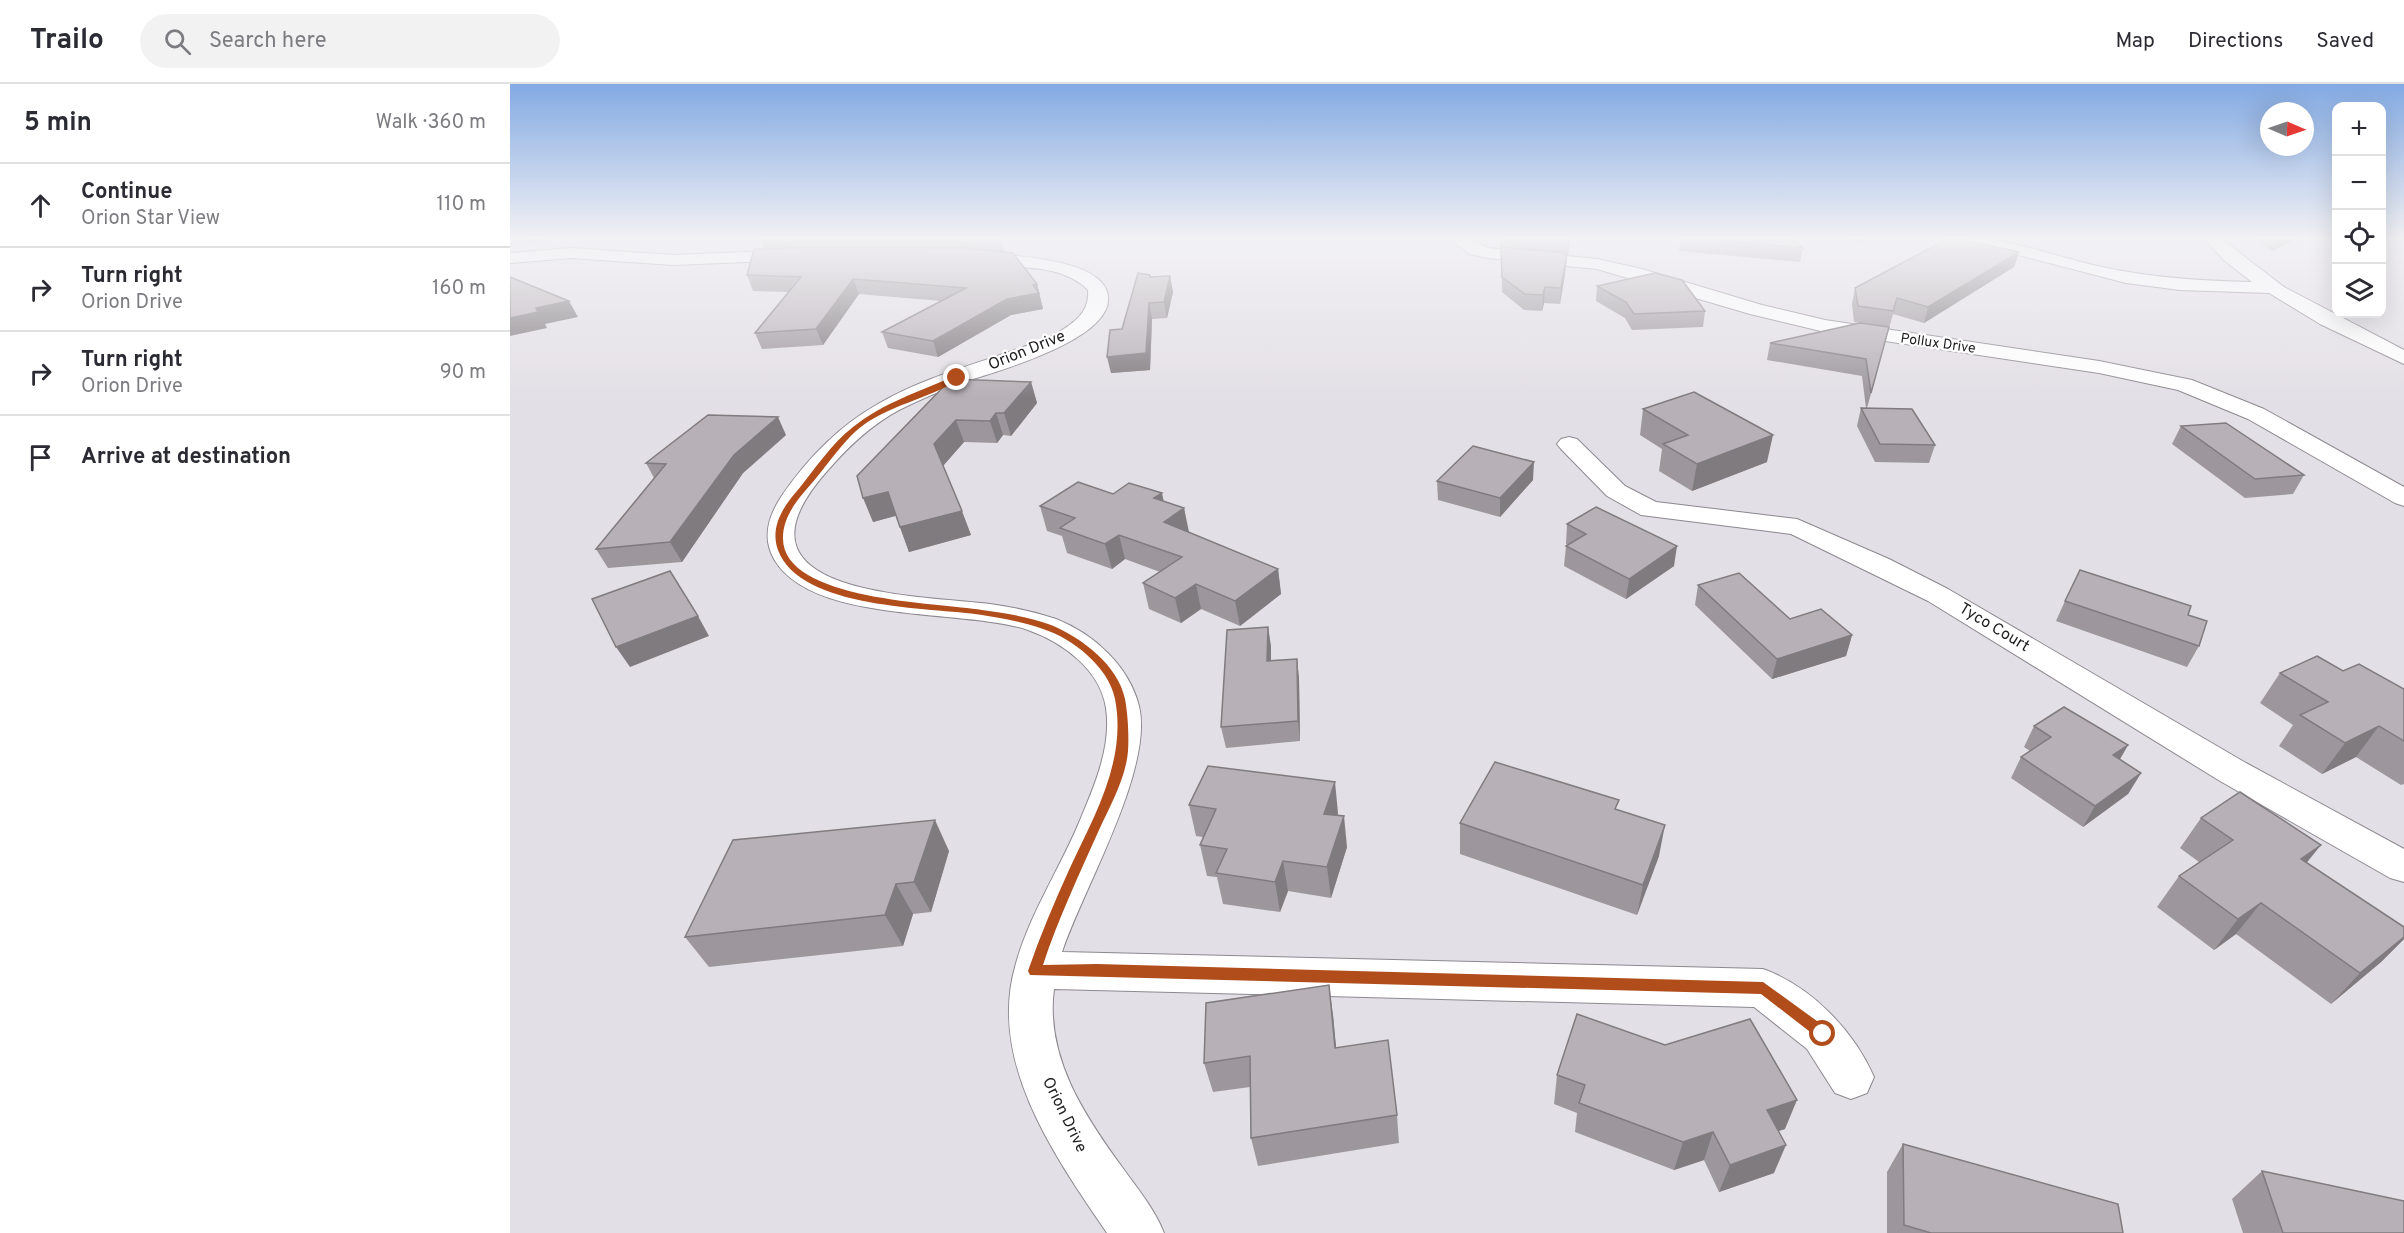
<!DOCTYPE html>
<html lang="en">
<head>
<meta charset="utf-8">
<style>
	:root { --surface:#fff; --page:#f2f2f3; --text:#2b2b33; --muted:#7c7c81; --line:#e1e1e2 }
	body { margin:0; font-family:Overpass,sans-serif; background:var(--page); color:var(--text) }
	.controls { position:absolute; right:18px; top:18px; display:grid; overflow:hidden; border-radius:12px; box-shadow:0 6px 24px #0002 }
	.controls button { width:54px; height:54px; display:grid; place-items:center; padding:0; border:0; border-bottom:2px solid var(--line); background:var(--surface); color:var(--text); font:30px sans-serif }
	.compass { position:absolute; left:1750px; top:18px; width:54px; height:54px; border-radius:50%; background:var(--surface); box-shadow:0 6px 24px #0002; rotate:92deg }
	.stop { position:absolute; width:18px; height:18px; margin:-14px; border:4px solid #b14d1b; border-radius:50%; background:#fff }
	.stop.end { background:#b14d1b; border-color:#fff; box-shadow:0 2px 6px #0008 }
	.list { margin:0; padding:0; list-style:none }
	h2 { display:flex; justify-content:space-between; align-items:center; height:78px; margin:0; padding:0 24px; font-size:26px }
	h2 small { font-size:20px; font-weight:400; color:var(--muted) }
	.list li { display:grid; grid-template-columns:39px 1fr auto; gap:18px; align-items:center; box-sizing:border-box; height:84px; padding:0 24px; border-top:2px solid var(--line) }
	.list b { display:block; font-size:22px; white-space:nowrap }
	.list p { margin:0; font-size:20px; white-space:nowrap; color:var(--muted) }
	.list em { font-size:20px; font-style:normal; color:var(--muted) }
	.icon { flex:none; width:33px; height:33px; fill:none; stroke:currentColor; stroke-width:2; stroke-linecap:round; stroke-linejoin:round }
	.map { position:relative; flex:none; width:1894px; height:1149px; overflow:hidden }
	header { display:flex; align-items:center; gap:36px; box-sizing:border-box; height:84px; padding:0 30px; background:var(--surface); border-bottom:2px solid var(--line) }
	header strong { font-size:28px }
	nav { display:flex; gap:33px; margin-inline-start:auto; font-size:21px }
	.search { width:420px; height:54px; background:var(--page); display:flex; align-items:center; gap:15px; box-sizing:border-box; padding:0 21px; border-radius:33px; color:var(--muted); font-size:22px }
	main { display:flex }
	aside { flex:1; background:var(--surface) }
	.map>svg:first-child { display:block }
</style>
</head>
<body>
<header>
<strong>Trailo</strong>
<div class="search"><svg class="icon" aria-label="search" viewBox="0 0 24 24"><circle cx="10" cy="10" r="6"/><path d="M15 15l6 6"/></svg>Search here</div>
<nav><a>Map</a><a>Directions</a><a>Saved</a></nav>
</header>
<main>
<aside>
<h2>5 min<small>Walk · 360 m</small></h2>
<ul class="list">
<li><svg class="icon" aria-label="ahead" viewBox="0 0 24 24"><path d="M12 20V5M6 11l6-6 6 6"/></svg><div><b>Continue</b><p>Orion Star View</p></div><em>110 m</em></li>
<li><svg class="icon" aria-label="right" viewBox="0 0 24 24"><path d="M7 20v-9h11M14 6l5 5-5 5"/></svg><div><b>Turn right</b><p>Orion Drive</p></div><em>160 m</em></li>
<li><svg class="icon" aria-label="right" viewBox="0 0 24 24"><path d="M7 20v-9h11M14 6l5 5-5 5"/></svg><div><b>Turn right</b><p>Orion Drive</p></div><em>90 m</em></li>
<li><svg class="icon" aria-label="arrive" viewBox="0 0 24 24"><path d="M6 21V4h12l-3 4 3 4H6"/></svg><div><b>Arrive at destination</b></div></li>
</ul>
</aside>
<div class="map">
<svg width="1894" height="1149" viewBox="0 0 1894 1149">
	<rect width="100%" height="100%" fill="#e3dfe6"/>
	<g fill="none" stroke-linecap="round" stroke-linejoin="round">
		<defs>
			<g id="street">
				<path d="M937 153H956L978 164 1087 175 1132 185 1252 221 1315 236 1589 277 1682 296 1754 325 1894 403V422L1885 419 1738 335 1668 306 1589 289 1315 248 1240 230 1087 185 978 174 959 170Z"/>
				<path d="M1449 153C1497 153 1545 173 1592 183 1642 194 1692 197 1742 198L1715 177 1692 153H1709L1774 203 1894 266V280L1810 240 1759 209 1670 206 1616 199 1451 156Z"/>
				<path d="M61 164 163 171 284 166 293 171 284 176 163 181 61 174 0 179V169Z"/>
				<path d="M468 169C497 171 582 174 596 205 617 253 481 289 451 299 430 307 409 316 389 326 361 341 338 363 318 386 206 511 403 511 480 520 502 523 525 528 546 535 584 550 619 582 629 622 644 685 573 805 552 868L1253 885C1301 902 1344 947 1364 993L1357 1009 1341 1015 1325 1009 1297 965 1244 923 544 905C535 972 574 1031 612 1083 627 1104 644 1124 654 1149H597C546 1074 478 979 505 883 518 833 548 788 568 741 583 705 602 664 596 624 590 585 552 558 518 546 453 524 302 541 264 475 252 454 258 433 271 413 296 376 329 342 368 320 422 288 486 276 544 251 563 240 580 229 578 206 548 176 499 187 462 178L459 174 462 170Z"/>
				<path d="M1059 353 1067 355 1115 402 1146 418 1287 435 1379 475 1438 505 1736 679 1894 765V798L1880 794 1710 697 1418 517 1281 450 1131 431 1097 412 1051 365 1047 360 1051 355Z"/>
			</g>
		</defs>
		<!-- street casing -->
		<use href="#street" stroke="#8c888f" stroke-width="2"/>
		<!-- street -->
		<use href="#street" fill="#fff" fill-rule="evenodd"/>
	</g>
	<!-- wall -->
	<g fill="#9d979d">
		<path d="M248 153H490L494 167 456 164 527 200 533 225 501 231 428 273 378 264 372 248 431 217 349 210 313 261 252 265 245 249 279 208 243 207 237 191 254 165Z"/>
		<path d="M990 153H1061L1058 170H1057L1056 184 1050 220 1034 219 1032 227 1014 226 992 208 991 163H990Z"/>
		<path d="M1171 153 1293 164 1290 178 1169 167Z"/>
		<path d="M1328 153H1356L1354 160Z"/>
		<path d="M1742 153H1791L1762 167Z"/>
		<path d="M1509 168 1504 183 1414 239 1383 230 1357 324 1425 361 1419 379 1365 378 1347 342 1351 324H1356L1352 292 1257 276 1260 259 1350 239 1344 238 1342 220 1345 204Z"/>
		<path d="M640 191 641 193 660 192 663 208 657 234 642 235 640 286 601 289 612 245Z"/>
		<path d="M1087 202 1195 227 1193 243 1122 246 1115 234 1086 217Z"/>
		<path d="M441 295 521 298 527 319 501 352 493 351 487 359 454 358 433 382 461 451 399 468 386 432 363 438Z"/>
		<path d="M1133 325 1257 378 1182 407 1149 387 1152 365 1130 351Z"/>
		<path d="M1671 342 1794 391 1783 410 1735 414 1662 360Z"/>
		<path d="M276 351 233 389 172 478 98 484 86 465 144 394 136 379Z"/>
		<path d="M1023 396 990 433 928 416 927 397Z"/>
		<path d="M603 410 654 418 674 424 678 448 768 485 771 510 730 542 691 525 671 539 639 525 633 499 650 488 615 475 602 485 557 469 552 452 537 447 530 422Z"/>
		<path d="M1057 440 1164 482 1116 515 1054 482 1056 462 1058 461 1056 460Z"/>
		<path d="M1188 501 1280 535 1342 551 1336 572 1262 595 1185 521Z"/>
		<path d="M1555 517 1678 531 1689 562 1677 583 1546 537Z"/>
		<path d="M758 543 761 563V577L787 575 789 595 790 657 716 664 711 643Z"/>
		<path d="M1833 587 1894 605V700L1891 701 1846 673 1812 690 1769 662 1783 641 1750 619 1770 589Z"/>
		<path d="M1524 642 1618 661 1610 675 1631 689 1618 710 1573 743 1501 694 1511 673 1520 667 1514 663Z"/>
		<path d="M679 721 828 729 827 732 837 763 821 814 778 807 770 828 713 820 707 793 697 792 690 761 693 753 686 752Z"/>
		<path d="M1691 734 1797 779 1894 843V855L1871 878 1821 920 1726 850 1704 866 1647 823 1669 792 1689 778 1670 764Z"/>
		<path d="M950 739 1149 772 1127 831 950 770Z"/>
		<path d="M439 767 421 828 403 830 393 862 199 883 175 853Z"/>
		<path d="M823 931 826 964 887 1031 889 1059 748 1082 741 1054 740 1003 703 1008 694 979Z"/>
		<path d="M1047 991 1275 1045 1268 1047 1264 1089 1209 1108 1194 1076 1164 1086 1065 1048 1067 1029 1044 1020Z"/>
		<path d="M1393 1060 1613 1149H1377V1088Z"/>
		<path d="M1752 1087 1894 1149H1733L1722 1115Z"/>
	</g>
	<!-- shaded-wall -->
	<g fill="#807b7f">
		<path d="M17 153H49L20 159Z"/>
		<path d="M1060 153H1061L1058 170 1059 155Z"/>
		<path d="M1770 153H1791L1762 167Z"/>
		<path d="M1509 168 1504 183 1414 239 1418 223Z"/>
		<path d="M1057 169 1056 184 1050 220 1051 204Z"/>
		<path d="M660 192 663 208 657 234 654 218Z"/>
		<path d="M343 195 349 210 313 261 306 245Z"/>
		<path d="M527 200 533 225 501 231 428 273 423 257 523 201Z"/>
		<path d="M1035 203 1034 219 1032 227 1033 211Z"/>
		<path d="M59 217 68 233 35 240 37 244 0 252V234L26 224Z"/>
		<path d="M639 219 642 235 640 286 601 289 597 273Z"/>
		<path d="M521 298 527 319 501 352 494 329Z"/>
		<path d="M486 329 493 351 487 359 480 337Z"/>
		<path d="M268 333 276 351 233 389 172 478 160 458 224 371Z"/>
		<path d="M446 336 454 358 432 383 424 360Z"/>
		<path d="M1263 351 1257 378 1182 407 1187 380Z"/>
		<path d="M1024 378 1023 396 990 433V414Z"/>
		<path d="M378 408 388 431 363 438 353 414Z"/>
		<path d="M652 409 657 433 644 414Z"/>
		<path d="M674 424 679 448 659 463 654 438Z"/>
		<path d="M452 427 461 451 399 468 390 443Z"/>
		<path d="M609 451 615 475 602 485 595 460Z"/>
		<path d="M1167 462 1164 482 1116 515 1119 495Z"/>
		<path d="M768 485 771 510 730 542 725 517Z"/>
		<path d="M686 500 691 525 671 539 665 514Z"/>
		<path d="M188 532 199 552 120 583 106 563Z"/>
		<path d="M758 543 761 563V597L757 577Z"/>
		<path d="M1342 551 1336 572 1262 595 1267 575Z"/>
		<path d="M787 575 789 595 790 657 788 637Z"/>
		<path d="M1869 642 1846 673 1812 690 1835 659Z"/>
		<path d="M1618 661 1606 682 1603 671Z"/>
		<path d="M1631 689 1618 710 1573 743 1585 722Z"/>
		<path d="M825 698 828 729 818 761 814 730Z"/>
		<path d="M834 732 837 763 821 814 817 783Z"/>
		<path d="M425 736 439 767 421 828 404 798Z"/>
		<path d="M1155 741 1149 772 1127 831 1133 801Z"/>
		<path d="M1811 761 1786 792 1791 775Z"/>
		<path d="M773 777 778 807 770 828 765 798Z"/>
		<path d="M386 800 403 830 393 862 375 831Z"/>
		<path d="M1751 819 1726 850 1704 866 1728 835Z"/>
		<path d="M1894 853V855L1871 878 1821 920 1850 889Z"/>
		<path d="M819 901 823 931 829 994 825 964Z"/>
		<path d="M1287 1016 1275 1045 1245 1055 1257 1026Z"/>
		<path d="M1203 1048 1194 1076 1164 1086 1173 1058Z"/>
		<path d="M1276 1061 1264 1089 1209 1108 1220 1081Z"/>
	</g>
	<!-- building -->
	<g fill="#b7b0b6" stroke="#807b7f" stroke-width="1.5">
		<path d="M1034 153H1060L1059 155Z"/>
		<path d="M1171 153H1279L1293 164Z"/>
		<path d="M1441 153 1509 168 1418 223 1387 214 1383 227 1348 222 1345 204Z"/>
		<path d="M315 163 455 164 503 169 527 200 523 201 529 209 497 215 423 257 372 248 456 204 343 195 306 245 245 249 291 193 237 191 244 165Z"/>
		<path d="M991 163 1057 169 1051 204 1035 203 1033 211 1015 210 992 193Z"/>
		<path d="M628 189 640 191V193L660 192 654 218 639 219 636 269 597 273 600 246 612 245Z"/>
		<path d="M1145 189 1172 196 1195 227 1124 230 1116 218 1087 202Z"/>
		<path d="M0 193 59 217 26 224 28 228 0 234Z"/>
		<path d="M1350 239 1379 243 1361 309 1356 275 1260 259Z"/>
		<path d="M441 295 521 298 494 329H486L480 337 446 336 424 360 452 427 390 443 378 408 353 414 347 392Z"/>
		<path d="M1184 308 1263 351 1187 380 1153 360 1178 351 1133 325Z"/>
		<path d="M1351 324 1402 325 1425 361 1370 360Z"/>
		<path d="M198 331 268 333 224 371 160 458 86 465 156 380 136 379Z"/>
		<path d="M1716 339 1794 391 1745 395 1671 342Z"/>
		<path d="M963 362 1024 378 990 414 927 397Z"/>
		<path d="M568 398 603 410 619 399 652 409 644 414 674 424 654 438 768 485 725 517 686 500 665 514 633 499 672 473 609 451 595 460 550 444 565 434 530 422Z"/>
		<path d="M1086 423 1167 462 1119 495 1056 462 1076 450 1057 440Z"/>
		<path d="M1570 486 1681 522 1678 531 1697 537 1689 562 1555 517Z"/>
		<path d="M160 487 188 532 106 563 82 515Z"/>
		<path d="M1229 489 1280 535 1311 525 1342 551 1267 575 1188 501Z"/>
		<path d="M758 543 757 577 787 575 788 637 711 643 717 546Z"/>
		<path d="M1807 572 1833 587 1849 580 1894 605V657L1869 642 1835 659 1790 631 1818 618 1770 589Z"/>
		<path d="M1554 623 1618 661 1603 671 1631 689 1585 722 1511 673 1541 653 1524 642Z"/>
		<path d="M985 678 1109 716 1105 725 1155 741 1133 801 950 739Z"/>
		<path d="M698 682 825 698 814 730 834 732 817 783 773 777 765 798 706 789 717 765 690 761 706 725 679 721Z"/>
		<path d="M1730 708 1811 761 1791 775 1894 843V853L1850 889 1751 819 1728 835 1669 792 1723 756 1691 734Z"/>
		<path d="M425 736 404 798 386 800 375 831 175 853 223 756Z"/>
		<path d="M819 901 825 964 878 956 887 1031 741 1054 740 972 694 979 696 919Z"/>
		<path d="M1067 930 1155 961 1240 935 1287 1016 1257 1026 1276 1061 1220 1081 1203 1048 1173 1058 1069 1019 1075 1001 1047 991Z"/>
		<path d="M1393 1060 1608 1120 1613 1149H1421L1394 1141Z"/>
		<path d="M1752 1087 1894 1117V1149H1773Z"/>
	</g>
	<!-- sky -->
	<linearGradient id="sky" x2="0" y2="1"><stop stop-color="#83aae3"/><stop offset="0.49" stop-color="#f2f1f4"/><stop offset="1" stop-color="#f2f1f4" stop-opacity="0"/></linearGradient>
	<rect width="1894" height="314" fill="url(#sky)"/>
	<!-- route -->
	<path fill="#b14d1b" d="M445 292 451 294C419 316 377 320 346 347 332 360 319 378 307 393 292 411 273 429 273 454 272 517 429 519 472 526 494 529 521 533 541 541 572 554 608 581 615 615 618 631 619 652 618 667 616 694 600 722 589 746 569 791 548 835 533 881L587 880 1253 898 1318 945V954H1308L1251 910 520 891 518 887C530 852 544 819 559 786 584 732 617 677 605 615 599 583 562 554 533 545 514 538 492 534 472 531 420 523 290 526 268 466 260 444 272 424 287 407 304 386 322 359 343 343 373 319 410 307 445 292Z"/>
	<g text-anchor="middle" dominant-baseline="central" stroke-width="4.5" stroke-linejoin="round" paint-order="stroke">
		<!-- far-street labels -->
		<g font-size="14" fill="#222023" stroke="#fff">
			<text transform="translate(1428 260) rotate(8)">Pollux Drive</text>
		</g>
		<!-- street labels -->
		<g font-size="16" fill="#222023" stroke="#fff">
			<text transform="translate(517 267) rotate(-22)">Orion Drive</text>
			<text transform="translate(1484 544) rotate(31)">Tyco Court</text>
			<text transform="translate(554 1031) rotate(64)">Orion Drive</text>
		</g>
	</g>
</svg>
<div class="controls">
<button>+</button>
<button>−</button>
<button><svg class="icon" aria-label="locate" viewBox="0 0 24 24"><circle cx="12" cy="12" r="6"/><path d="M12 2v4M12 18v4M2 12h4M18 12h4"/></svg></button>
<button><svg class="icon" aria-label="layers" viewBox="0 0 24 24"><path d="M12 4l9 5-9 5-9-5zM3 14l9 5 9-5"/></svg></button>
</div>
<svg class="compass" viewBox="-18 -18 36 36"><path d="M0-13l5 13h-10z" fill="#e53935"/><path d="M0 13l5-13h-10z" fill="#7c7c81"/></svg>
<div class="stop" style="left:1313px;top:950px"></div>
<div class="stop end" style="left:447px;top:294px"></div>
</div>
</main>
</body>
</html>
